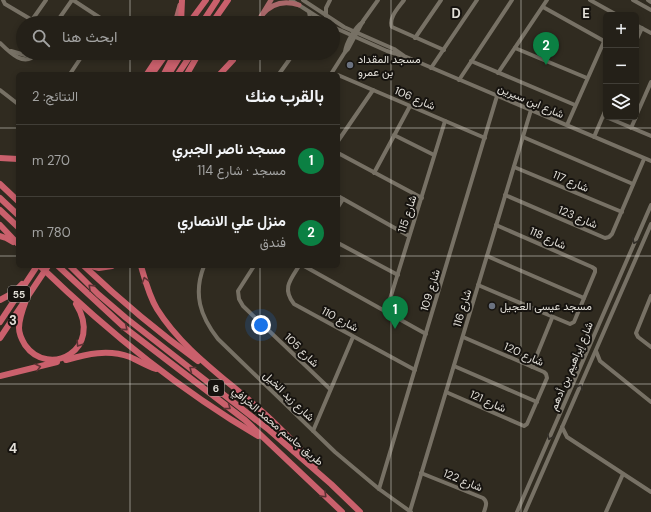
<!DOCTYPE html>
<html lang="ar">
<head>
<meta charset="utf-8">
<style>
	:root { --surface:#242018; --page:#2c2821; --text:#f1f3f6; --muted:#a3a3a2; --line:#413e37; --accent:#0b8043 }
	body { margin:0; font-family:"DM Sans",Vazirmatn,sans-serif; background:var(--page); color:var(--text); direction:rtl }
	.controls { position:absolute; right:12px; top:12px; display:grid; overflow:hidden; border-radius:6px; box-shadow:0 2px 6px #0003 }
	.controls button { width:36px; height:36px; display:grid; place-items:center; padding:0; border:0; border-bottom:1px solid var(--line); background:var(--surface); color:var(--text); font:20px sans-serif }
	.you { position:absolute; left:261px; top:325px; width:14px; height:14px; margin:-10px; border:3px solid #fff; border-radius:50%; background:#1a73e8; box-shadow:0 0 0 6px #1a73e833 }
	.badge { display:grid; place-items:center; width:26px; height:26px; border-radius:50%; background:var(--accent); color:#fff; font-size:13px; font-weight:700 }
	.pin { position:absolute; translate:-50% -33px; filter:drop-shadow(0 1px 2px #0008) }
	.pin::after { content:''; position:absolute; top:21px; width:14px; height:12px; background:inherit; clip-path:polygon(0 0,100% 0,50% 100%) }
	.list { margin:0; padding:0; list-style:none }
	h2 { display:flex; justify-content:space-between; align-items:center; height:52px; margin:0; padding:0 16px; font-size:17px }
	h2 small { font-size:13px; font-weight:400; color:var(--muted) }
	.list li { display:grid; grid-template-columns:26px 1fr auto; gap:12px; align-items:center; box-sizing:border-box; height:72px; padding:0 16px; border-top:1px solid var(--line) }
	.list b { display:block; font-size:15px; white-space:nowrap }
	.list p { margin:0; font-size:13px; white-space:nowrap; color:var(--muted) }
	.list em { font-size:13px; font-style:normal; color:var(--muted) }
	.icon { flex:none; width:22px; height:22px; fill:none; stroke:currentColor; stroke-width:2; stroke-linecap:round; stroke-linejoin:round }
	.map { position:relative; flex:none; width:651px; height:512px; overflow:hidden; direction:ltr }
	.search { position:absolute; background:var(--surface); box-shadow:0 2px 6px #0003; left:16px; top:16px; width:324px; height:44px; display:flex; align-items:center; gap:10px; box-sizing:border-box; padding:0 14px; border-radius:22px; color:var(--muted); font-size:15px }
	.panel { position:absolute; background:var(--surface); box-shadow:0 2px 6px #0003; left:16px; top:72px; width:324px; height:196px; border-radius:6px; direction:rtl }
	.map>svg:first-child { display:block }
</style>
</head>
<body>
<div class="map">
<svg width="651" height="512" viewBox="0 0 651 512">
	<rect width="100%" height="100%" fill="#302b20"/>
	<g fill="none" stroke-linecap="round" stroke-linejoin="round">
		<!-- minor -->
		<g stroke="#777165" stroke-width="4">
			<path d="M3 0 5 4 32 20 46 0"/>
			<path d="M73 0 108 23"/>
			<path d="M291 0 327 23"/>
			<path d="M303 0 344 27 394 49 404 56 651 161"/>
			<path d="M404 0C399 7 388 18 392 27L444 50"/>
			<path d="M590 0 617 15"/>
			<path d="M633 0 651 10"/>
			<path d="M648 0 651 2"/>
			<path d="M543 7 604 41"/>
			<path d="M309 12 311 23"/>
			<path d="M326 16V8L330 0"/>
			<path d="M56 23 72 0"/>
			<path d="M636 25 651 33"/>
			<path d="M333 27 387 51 400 55"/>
			<path d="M415 38 441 0"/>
			<path d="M636 41 642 28"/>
			<path d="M0 43C10 53 25 68 37 53"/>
			<path d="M515 48 587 78"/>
			<path d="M11 51 25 55 31 53"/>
			<path d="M345 52C346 43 355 27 363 22"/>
			<path d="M471 61 575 105"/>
			<path d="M431 68 477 0"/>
			<path d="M498 73 547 0"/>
			<path d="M70 74 82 56 83 53"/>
			<path d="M279 74 294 53"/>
			<path d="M331 74 345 52 348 49 363 21 378 0"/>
			<path d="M338 75 485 138"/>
			<path d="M459 80 512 0"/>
			<path d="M0 90 18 104"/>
			<path d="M636 116 651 82"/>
			<path d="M606 117 651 136"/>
			<path d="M567 125 606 37"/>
			<path d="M631 128 636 117"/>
			<path d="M394 135 434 155"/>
			<path d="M523 137 633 184"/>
			<path d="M594 137 606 109"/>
			<path d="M338 141 373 90"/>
			<path d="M338 153 422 198"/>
			<path d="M514 167 622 212"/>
			<path d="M374 173 410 106"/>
			<path d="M505 195 605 238 609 237 612 234 644 159"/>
			<path d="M338 196 409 236"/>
			<path d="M338 207 343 199"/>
			<path d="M338 243 398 275"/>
			<path d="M487 256 584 298"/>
			<path d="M204 266C193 294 200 316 218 339L335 452 379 489 411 512"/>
			<path d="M254 266 238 291 239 299 243 306 330 389"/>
			<path d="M299 266C290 280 282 289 294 304L415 370"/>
			<path d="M304 266 426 334"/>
			<path d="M478 285 570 324 574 322 595 272V269L592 267 496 225"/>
			<path d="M651 296 636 333 638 337 651 347"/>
			<path d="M386 312 445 121"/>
			<path d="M596 351 600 361 651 402"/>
			<path d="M454 366 537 402"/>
			<path d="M532 367 552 318"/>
			<path d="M446 392 524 426 527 424 547 378 546 374 544 372 463 337"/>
			<path d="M562 427 567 437 651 492"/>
			<path d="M313 431 353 337"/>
			<path d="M421 473 483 498C488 502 486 506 484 512"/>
			<path d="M379 489 497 96"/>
			<path d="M410 511 531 110"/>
			<path d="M517 512 651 205"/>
			<path d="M525 512 651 224"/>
			<path d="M606 512 623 474"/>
		</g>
		<!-- major -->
		<g stroke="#a96769" stroke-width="5">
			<path d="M262 15C272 3 284 0 299 5"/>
			<path d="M175 23 180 5"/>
			<path d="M257 23 271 0"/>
			<path d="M233 60 237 53"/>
		</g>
		<!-- highway -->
		<g stroke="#ca606c" stroke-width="6">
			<path d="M181 23 182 0"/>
			<path d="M189 23 206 0"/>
			<path d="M202 23 217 0"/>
			<path d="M212 23 228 0"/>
			<path d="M147 74 161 53"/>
			<path d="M152 74 167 53"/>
			<path d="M164 74 175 53"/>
			<path d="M169 74 182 53"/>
			<path d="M178 74 192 53"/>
			<path d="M187 74 199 53"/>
			<path d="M220 74 233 60"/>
			<path d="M0 158 18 159"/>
			<path d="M0 184 18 201"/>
			<path d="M0 198 18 215"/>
			<path d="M0 210 18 227"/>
			<path d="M0 225 18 244"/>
			<path d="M0 236 6 238 13 242"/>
			<path d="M40 266C106 330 178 389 258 436"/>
			<path d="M58 266 125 328 245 420 342 512"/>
			<path d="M70 266 98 294 126 318 269 430 331 484 360 512"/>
			<path d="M84 266C120 300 158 332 198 361"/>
			<path d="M91 266 99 268 112 266"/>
			<path d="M141 266C145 280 149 296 157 309 182 349 222 376 257 407 278 425 297 445 315 466"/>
			<path d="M28 295C24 306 19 317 19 328 19 334 22 340 25 345 49 379 104 349 76 304"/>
			<path d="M0 300 13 293 22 284"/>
			<path d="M0 322 37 266"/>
			<path d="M0 338 48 266"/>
			<path d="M66 360C87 354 108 349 130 357 139 361 147 366 156 369"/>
			<path d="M0 376 57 362"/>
		</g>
	</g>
	<!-- one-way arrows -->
	<defs><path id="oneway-chevron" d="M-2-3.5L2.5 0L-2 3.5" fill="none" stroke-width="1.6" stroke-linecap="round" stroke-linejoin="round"/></defs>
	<g stroke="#332f29">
		<use href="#oneway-chevron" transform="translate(635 241) rotate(114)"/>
		<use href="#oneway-chevron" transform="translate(580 387) rotate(-66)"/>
		<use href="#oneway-chevron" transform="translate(550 437) rotate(113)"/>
	</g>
	<g stroke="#5e3234">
		<use href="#oneway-chevron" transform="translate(145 280) rotate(-107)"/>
		<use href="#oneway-chevron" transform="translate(91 287) rotate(-136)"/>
		<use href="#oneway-chevron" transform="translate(125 328) rotate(40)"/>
		<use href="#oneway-chevron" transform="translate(79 344) rotate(123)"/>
		<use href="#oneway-chevron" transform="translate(38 367) rotate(-14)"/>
		<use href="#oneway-chevron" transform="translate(192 369) rotate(-142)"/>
		<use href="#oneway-chevron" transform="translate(228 407) rotate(37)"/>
		<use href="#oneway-chevron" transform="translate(324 495) rotate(44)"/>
	</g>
	<!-- grid -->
	<path fill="none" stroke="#e2dfd8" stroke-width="1" stroke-opacity="0.55" d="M130 0V23M260 0V23M391 0V512M521 0V512M130 53V74M260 53V74M0 128H18M338 128H651M0 256H18M338 256H651M130 266V512M260 266V512M0 384H651"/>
	<!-- markers -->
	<g fill="#6b7280" stroke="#16130f" stroke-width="1.5">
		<circle cx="350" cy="65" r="4"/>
		<circle cx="492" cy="306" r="4"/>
	</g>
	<g text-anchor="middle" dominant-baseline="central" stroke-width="4" stroke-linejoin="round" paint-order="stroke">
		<!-- shield labels -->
		<g fill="#16130f" stroke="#a5a29c" stroke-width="1">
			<rect x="8" y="286" width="22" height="16" rx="3"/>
			<rect x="208" y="380" width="16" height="16" rx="3"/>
		</g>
		<g font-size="10" font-weight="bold" fill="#e2dfd8">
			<text x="19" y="294">55</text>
			<text x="216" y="388">6</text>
		</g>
		<!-- poi labels -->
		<g font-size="11" fill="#e2dfd8" stroke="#16130f" text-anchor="start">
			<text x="358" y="59">مسجد المقداد<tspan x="358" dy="13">بن عمرو</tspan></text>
			<text x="500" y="306">مسجد عيسى العجيل</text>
		</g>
		<!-- street labels -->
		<g font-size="11" fill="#e2dfd8" stroke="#16130f">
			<text transform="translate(415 98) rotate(23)">شارع 106</text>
			<text transform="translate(531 101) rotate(23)">شارع ابن سيرين</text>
			<text transform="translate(571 181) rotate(23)">شارع 117</text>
			<text transform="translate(407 214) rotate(-72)">شارع 115</text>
			<text transform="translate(578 217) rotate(23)">شارع 123</text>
			<text transform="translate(548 238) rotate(24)">شارع 118</text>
			<text transform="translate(430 290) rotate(-73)">شارع 109</text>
			<text transform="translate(462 308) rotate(-73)">شارع 116</text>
			<text transform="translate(340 319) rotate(28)">شارع 110</text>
			<text transform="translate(302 350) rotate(44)">شارع 105</text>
			<text transform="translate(524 354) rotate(24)">شارع 120</text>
			<text transform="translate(571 366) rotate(-67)">شارع إبراهيم بن أدهم</text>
			<text transform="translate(289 396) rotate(44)">شارع زيد الخيل</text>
			<text transform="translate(488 401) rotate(24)">شارع 121</text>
			<text transform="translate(278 426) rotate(40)">طريق جاسم محمد الخرافي</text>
			<text transform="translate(463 480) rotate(22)">شارع 122</text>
		</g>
	</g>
	<g font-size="13" text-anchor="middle" font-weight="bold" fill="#e2dfd8" stroke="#16130f" stroke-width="4" stroke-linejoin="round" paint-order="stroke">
		<text x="456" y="18">D</text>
		<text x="586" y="18">E</text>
		<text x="13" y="325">3</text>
		<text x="13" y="453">4</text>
	</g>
</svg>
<div class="controls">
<button>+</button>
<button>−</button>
<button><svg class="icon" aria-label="layers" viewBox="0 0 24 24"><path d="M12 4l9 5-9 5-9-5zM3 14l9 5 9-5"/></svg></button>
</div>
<div class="you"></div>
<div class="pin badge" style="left:395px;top:329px">1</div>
<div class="pin badge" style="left:546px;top:65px">2</div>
<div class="search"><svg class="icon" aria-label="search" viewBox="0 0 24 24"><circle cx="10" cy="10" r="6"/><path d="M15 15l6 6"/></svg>ابحث هنا</div>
<section class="panel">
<h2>بالقرب منك<small>النتائج: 2</small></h2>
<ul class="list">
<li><span class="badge">1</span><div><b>مسجد ناصر الجبري</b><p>مسجد · شارع 114</p></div><em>270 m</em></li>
<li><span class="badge">2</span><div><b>منزل علي الانصاري</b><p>فندق</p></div><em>780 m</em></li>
</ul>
</section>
</div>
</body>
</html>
